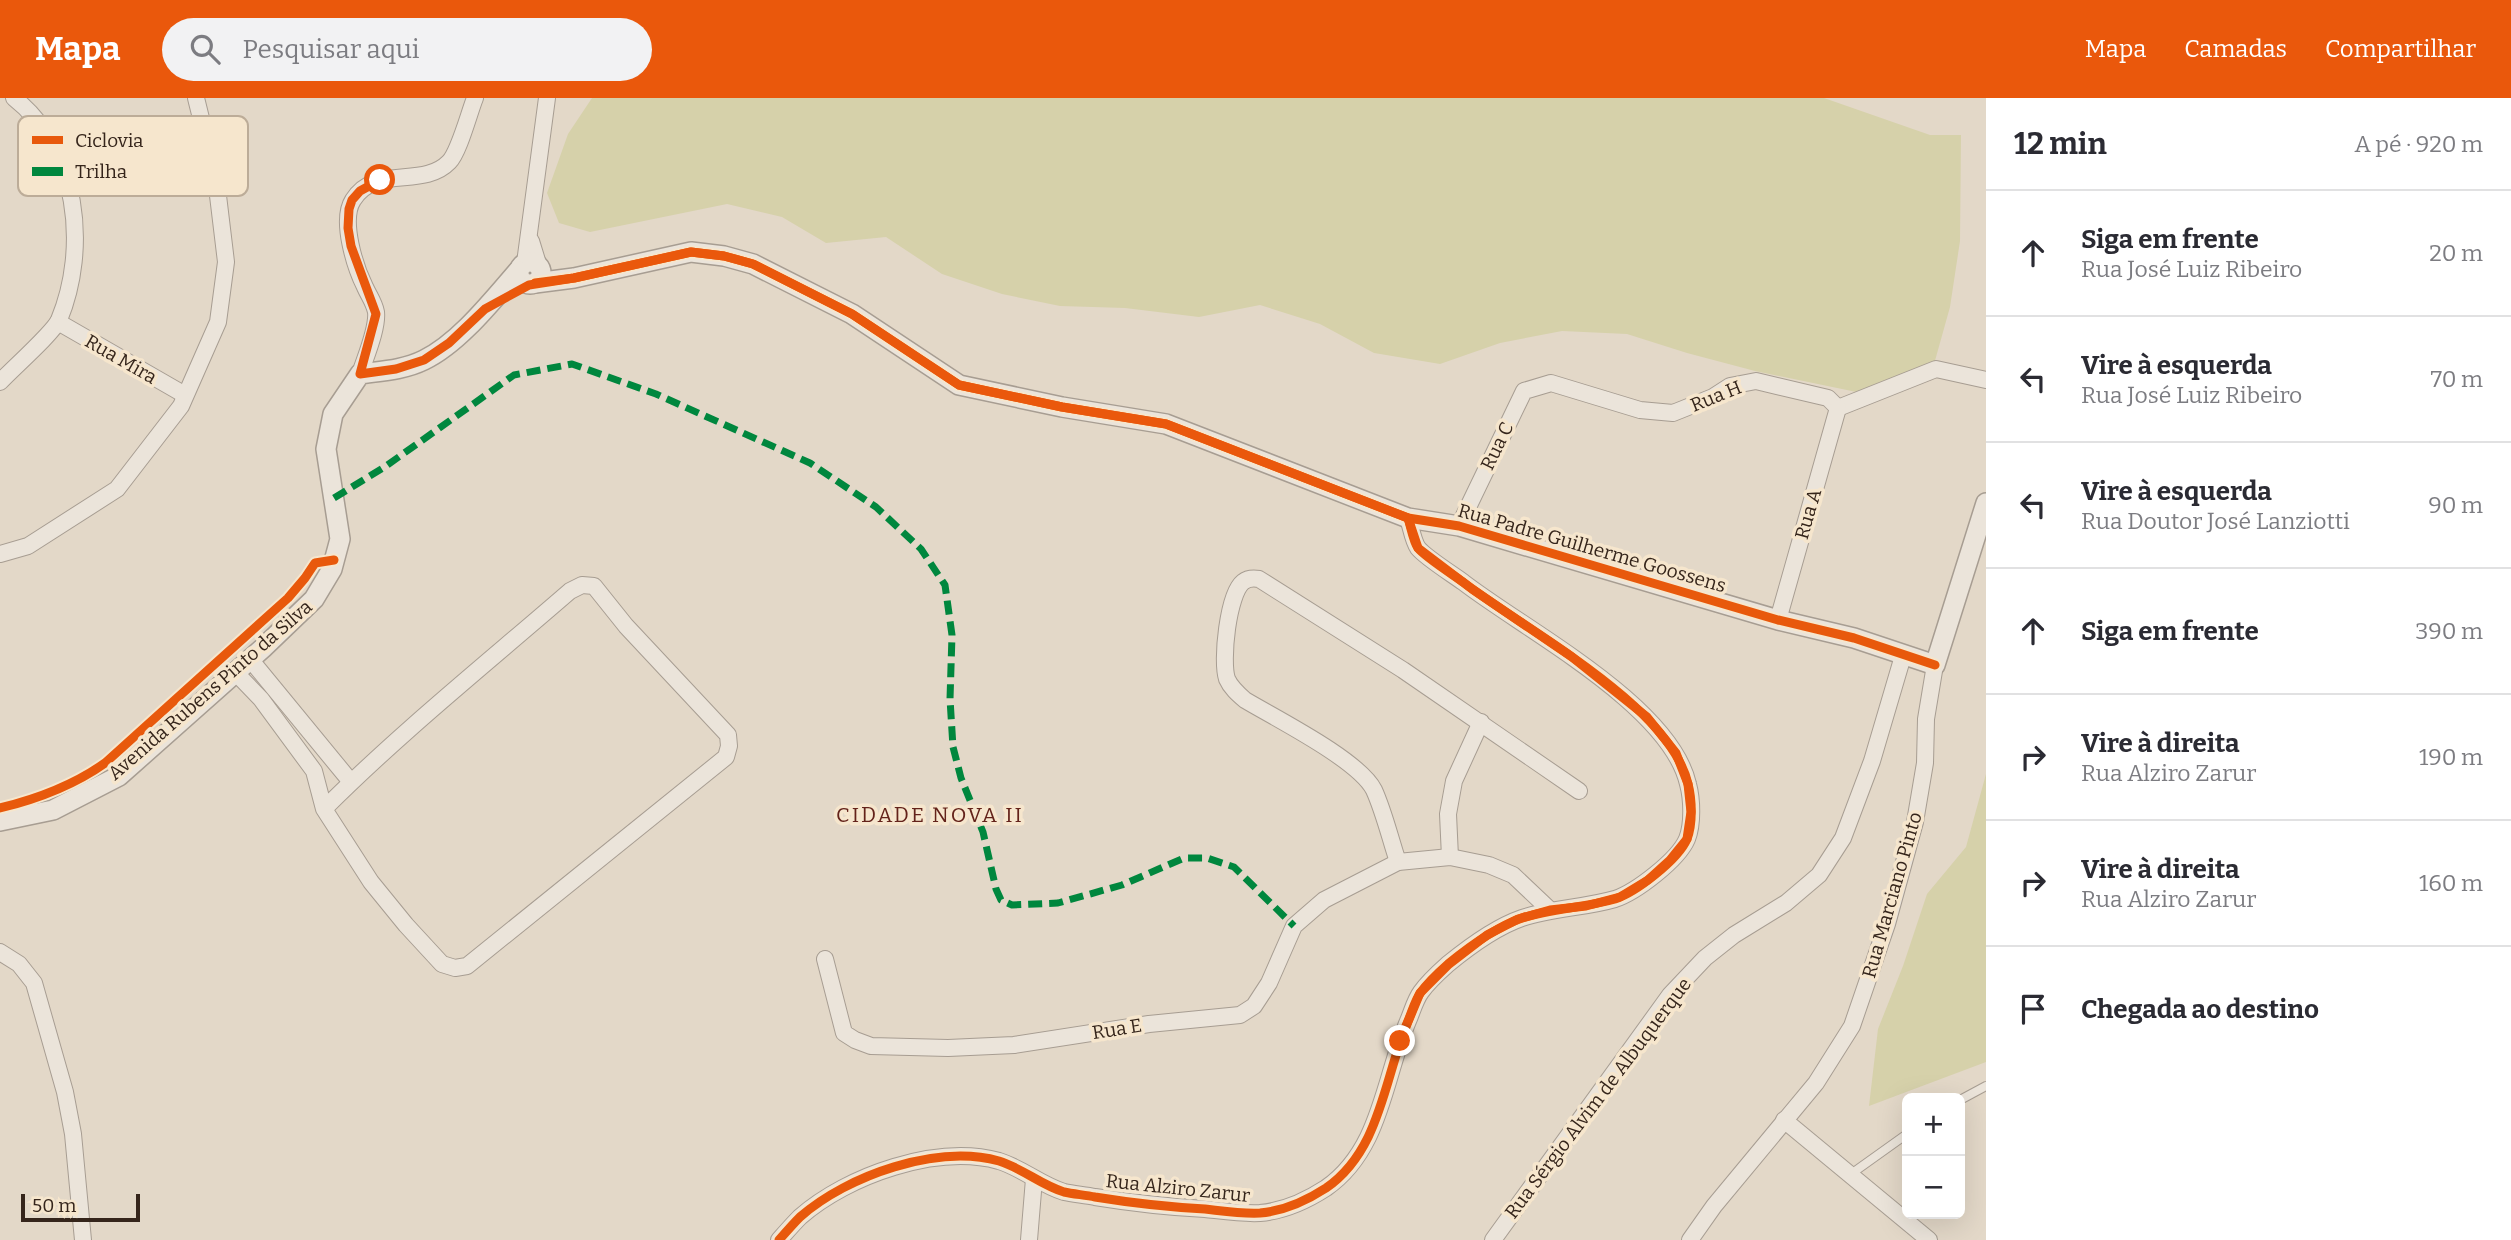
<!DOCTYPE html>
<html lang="pt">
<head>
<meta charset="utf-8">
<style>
	:root { --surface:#fff; --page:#f2f2f3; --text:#2b2b33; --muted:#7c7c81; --line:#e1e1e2; --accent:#ea580c }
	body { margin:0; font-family:Bitter,serif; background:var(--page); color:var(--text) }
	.controls { position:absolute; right:21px; bottom:21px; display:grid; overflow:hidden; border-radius:10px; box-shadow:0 7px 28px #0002 }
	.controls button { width:63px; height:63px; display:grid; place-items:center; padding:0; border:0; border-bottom:2px solid var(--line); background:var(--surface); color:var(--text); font:35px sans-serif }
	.scale { position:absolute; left:21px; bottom:18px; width:119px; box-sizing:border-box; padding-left:7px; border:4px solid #35251b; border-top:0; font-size:19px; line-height:24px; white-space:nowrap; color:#35251b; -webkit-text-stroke:5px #f6e6cd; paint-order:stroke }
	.stop { position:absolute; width:21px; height:21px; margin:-16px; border:5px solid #ea580c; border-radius:50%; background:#fff }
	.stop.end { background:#ea580c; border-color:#fff; box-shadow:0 2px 7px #0008 }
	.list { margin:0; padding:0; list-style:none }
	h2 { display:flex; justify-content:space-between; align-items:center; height:91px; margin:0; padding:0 28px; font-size:30px }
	h2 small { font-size:23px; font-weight:400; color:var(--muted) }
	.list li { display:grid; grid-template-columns:46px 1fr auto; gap:21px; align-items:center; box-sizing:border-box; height:126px; padding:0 28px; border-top:2px solid var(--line) }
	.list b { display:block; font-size:26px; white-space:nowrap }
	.list p { margin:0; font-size:23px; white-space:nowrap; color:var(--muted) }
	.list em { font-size:23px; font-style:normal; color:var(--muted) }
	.icon { flex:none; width:38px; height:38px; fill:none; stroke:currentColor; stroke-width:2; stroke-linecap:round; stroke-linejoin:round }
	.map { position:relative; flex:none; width:1986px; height:1142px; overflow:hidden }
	header { display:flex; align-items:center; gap:42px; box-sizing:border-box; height:98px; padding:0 35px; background:var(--accent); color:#fff }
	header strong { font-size:33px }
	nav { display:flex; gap:38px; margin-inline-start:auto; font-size:24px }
	.search { width:490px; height:63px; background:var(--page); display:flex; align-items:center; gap:18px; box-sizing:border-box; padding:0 24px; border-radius:38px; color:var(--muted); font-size:26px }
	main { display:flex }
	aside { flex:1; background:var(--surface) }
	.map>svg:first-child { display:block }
</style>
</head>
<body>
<header>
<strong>Mapa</strong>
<div class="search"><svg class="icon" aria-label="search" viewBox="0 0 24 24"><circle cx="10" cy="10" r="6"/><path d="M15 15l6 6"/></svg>Pesquisar aqui</div>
<nav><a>Mapa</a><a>Camadas</a><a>Compartilhar</a></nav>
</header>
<main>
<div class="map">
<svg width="1986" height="1142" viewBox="0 0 1986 1142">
	<rect width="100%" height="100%" fill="#e3d8c8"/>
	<!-- green -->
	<g fill="#d6d1aa">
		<path d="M592 0H1824L1930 37H1961L1960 143 1950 209 1931 277 1871 297 1755 273 1687 255 1627 236 1562 233 1500 245 1440 266 1374 255 1320 226 1260 207 1199 219 1125 210 1060 208 1002 196 942 176 886 139 826 145 782 119 727 106 590 134 559 125 547 95 568 36Z"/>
		<path d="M1986 676V964L1869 1008 1878 931 1903 868 1927 796 1966 749Z"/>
	</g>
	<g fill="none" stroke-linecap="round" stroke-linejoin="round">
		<defs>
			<g id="service">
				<path d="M1960 1002 1986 988"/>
				<path d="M1851 1076 1907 1036"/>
			</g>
			<g id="minor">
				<path d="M531 143 539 169"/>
				<path d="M525 165 547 0"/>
				<path d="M58 224 185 297"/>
				<path d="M360 276C365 260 378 230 376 214 374 204 369 198 365 189 355 169 340 122 353 102 375 66 423 91 449 64 459 54 469 15 475 0"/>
				<path d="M0 284C12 271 53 235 59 222 89 150 78 50 14 0"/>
				<path d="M1838 310 1936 271 1986 282"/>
				<path d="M1459 428 1524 293 1551 285 1640 312 1673 315 1713 299 1730 288 1756 283 1828 300 1838 310"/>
				<path d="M0 456 28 448 117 391 181 308 218 224 226 164 216 81 196 0"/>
				<path d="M1778 522 1838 310"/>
				<path d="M250 561 351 684"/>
				<path d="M235 574 261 601 314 673 324 711 371 784 406 827 442 866 455 870 467 868 726 659 729 648 728 637 626 528 594 488 582 487 570 493C487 565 401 634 324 711"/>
				<path d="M1450 759 1448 716 1454 683 1481 624"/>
				<path d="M1398 764C1390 740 1384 714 1374 692 1359 662 1275 620 1245 602 1238 596 1231 590 1227 581 1221 563 1228 496 1243 484 1248 480 1253 480 1259 481L1403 572 1579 693"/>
				<path d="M0 854 19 866 34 885 65 994 73 1036 83 1142"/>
				<path d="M825 861 844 935 855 942 871 948 948 950 1014 947 1149 926 1240 917 1254 908 1269 885 1294 828 1324 802 1398 764 1450 759 1489 767 1513 777 1550 812"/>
				<path d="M1784 1022 1929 1142"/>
				<path d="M779 1142C786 1134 793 1126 800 1119 848 1077 937 1046 999 1063 1022 1070 1041 1087 1064 1094 1073 1096 1085 1097 1095 1099 1132 1105 1168 1109 1205 1111 1223 1113 1242 1116 1260 1115 1284 1113 1306 1103 1326 1090 1381 1052 1384 980 1408 923 1412 914 1415 902 1421 894 1428 884 1439 874 1448 866 1470 848 1496 829 1522 820 1552 810 1584 810 1615 801 1636 794 1678 762 1687 741 1693 726 1692 701 1688 686 1670 607 1525 532 1463 484 1452 476 1425 459 1418 450 1413 443 1411 429 1408 420"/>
				<path d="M1029 1142 1034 1081"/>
				<path d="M1493 1142 1670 897 1705 860 1734 837 1786 805 1819 777 1843 740 1872 663 1903 558"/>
				<path d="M1690 1142 1714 1108 1816 985 1852 928 1887 826 1915 724 1925 665 1926 621 1935 567"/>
			</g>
			<g id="tertiary">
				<circle cx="530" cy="175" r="11"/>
				<path d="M535 185 574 180 691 154 724 158 753 166 852 216 959 287 1062 309 1166 326 1408 420 1459 428 1778 522 1854 540 1935 567 1986 405"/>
				<path d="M0 723 53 712 119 678 263 550 314 501 332 471 340 441 326 351 333 316 360 276C381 273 404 272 424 262 459 245 492 203 518 173"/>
			</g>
		</defs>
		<!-- service casing -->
		<use href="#service" stroke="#a79d92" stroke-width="10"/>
		<!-- minor casing -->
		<use href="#minor" stroke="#a79d92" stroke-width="18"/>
		<!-- tertiary casing -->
		<use href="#tertiary" stroke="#a79d92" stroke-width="22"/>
		<!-- service -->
		<use href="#service" stroke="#ebe4da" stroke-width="8"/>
		<!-- minor -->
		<use href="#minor" stroke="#ebe4da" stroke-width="16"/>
		<!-- tertiary -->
		<use href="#tertiary" stroke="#ebe4da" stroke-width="19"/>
		<!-- quiet -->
		<path stroke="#00873e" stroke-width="7" stroke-dasharray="14 7" stroke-linecap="butt" d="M334 400 386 368 514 277 572 266 656 296 810 365 876 409 921 451 945 487 952 537 950 601 953 649 961 680 983 734 996 791 1001 802 1012 807 1058 805 1122 787 1184 760H1207L1234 769 1294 828"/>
		<defs>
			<g id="cycleway">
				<path d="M535 185 574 180 691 154 724 158 753 166 852 216 959 287 1062 309 1166 326 1408 420 1459 428 1778 522 1854 540 1935 567"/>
				<path d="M0 710C37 701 74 687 105 665L288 500 305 480 315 465 334 462"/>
				<path d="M779 1142C786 1134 793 1126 800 1119 848 1077 937 1046 999 1063 1022 1070 1041 1087 1064 1094 1073 1096 1085 1097 1095 1099 1132 1105 1168 1109 1205 1111 1223 1113 1242 1116 1260 1115 1284 1113 1306 1103 1326 1090 1381 1052 1384 980 1408 923 1412 914 1415 902 1421 894 1428 884 1439 874 1448 866 1470 848 1496 829 1522 820 1552 810 1584 810 1615 801 1636 794 1678 762 1687 741 1693 726 1692 701 1688 686 1670 607 1525 532 1463 484 1452 476 1425 459 1418 450 1413 443 1411 429 1408 420"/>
			</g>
		</defs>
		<!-- cycleway casing -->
		<use href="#cycleway" stroke="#f6e6cd" stroke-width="13"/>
		<!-- cycleway -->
		<use href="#cycleway" stroke="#e8590c" stroke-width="9"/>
	</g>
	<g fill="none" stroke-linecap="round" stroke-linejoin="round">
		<!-- route -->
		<path stroke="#ea580c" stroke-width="9" d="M380 82 360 93 352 102 349 111 348 130 351 148 376 216 360 276 396 271 424 262 449 245 485 211 529 187 574 180 691 154 724 158 753 166 852 216 959 287 1062 309 1166 326 1408 420 1418 450 1472 491 1572 559 1647 619 1676 655 1688 686 1691 714 1687 741 1670 762 1648 782 1620 799 1586 808 1550 812 1518 821 1487 837 1448 867 1420 895 1400 943"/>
	</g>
	<g text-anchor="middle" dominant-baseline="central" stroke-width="7" stroke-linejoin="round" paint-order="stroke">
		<!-- street labels -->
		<g font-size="19" fill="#35251b" stroke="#f6e6cd">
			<text transform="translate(121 261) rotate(30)">Rua Mira</text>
			<text transform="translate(1716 298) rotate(-22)">Rua H</text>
			<text transform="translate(1497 348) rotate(-64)">Rua C</text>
			<text transform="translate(1808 416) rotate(-74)">Rua A</text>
			<text transform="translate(1592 450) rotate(16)">Rua Padre Guilherme Goossens</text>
			<text transform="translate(210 592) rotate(-41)">Avenida Rubens Pinto da Silva</text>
			<text transform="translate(1892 797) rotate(-74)">Rua Marciano Pinto</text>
			<text transform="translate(1117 931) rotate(-9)">Rua E</text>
			<text transform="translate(1598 1000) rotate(-53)">Rua Sérgio Alvim de Albuquerque</text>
			<text transform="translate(1178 1090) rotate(6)">Rua Alziro Zarur</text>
		</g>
		<!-- neighbourhood labels -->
		<g font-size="21" letter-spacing="2" fill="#63221a" stroke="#f6e6cd">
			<text x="930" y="717">CIDADE NOVA II</text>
		</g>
	</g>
	<!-- legend -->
	<rect x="18" y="18" width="230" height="80" rx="10" fill="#f6e6cd" stroke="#bcac98" stroke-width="2"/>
	<rect x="32" y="38" width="31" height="8" fill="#e8590c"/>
	<rect x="32" y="69" width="31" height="9" fill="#00873e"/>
	<g font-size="19" fill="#35251b">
		<text x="75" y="49">Ciclovia</text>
		<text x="75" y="80">Trilha</text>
	</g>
</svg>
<div class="controls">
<button>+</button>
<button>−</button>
</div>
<div class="scale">50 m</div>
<div class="stop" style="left:380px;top:82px"></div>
<div class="stop end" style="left:1400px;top:943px"></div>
</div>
<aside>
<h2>12 min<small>A pé · 920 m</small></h2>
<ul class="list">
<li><svg class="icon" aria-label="ahead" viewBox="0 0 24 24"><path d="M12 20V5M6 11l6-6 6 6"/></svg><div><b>Siga em frente</b><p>Rua José Luiz Ribeiro</p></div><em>20 m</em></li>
<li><svg class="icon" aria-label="left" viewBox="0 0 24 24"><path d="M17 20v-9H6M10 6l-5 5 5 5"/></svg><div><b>Vire à esquerda</b><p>Rua José Luiz Ribeiro</p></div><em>70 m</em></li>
<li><svg class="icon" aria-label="left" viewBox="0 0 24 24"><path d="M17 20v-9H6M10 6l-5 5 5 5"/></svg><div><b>Vire à esquerda</b><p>Rua Doutor José Lanziotti</p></div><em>90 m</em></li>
<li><svg class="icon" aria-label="ahead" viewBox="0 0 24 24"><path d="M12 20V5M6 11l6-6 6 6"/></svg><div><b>Siga em frente</b></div><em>390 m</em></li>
<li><svg class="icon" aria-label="right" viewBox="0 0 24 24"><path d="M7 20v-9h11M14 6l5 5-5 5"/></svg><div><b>Vire à direita</b><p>Rua Alziro Zarur</p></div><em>190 m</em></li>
<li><svg class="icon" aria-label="right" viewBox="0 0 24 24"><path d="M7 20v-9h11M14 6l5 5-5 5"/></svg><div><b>Vire à direita</b><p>Rua Alziro Zarur</p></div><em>160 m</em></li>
<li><svg class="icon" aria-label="arrive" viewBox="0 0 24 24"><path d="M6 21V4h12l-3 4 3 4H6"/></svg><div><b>Chegada ao destino</b></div></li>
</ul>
</aside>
</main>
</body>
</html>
